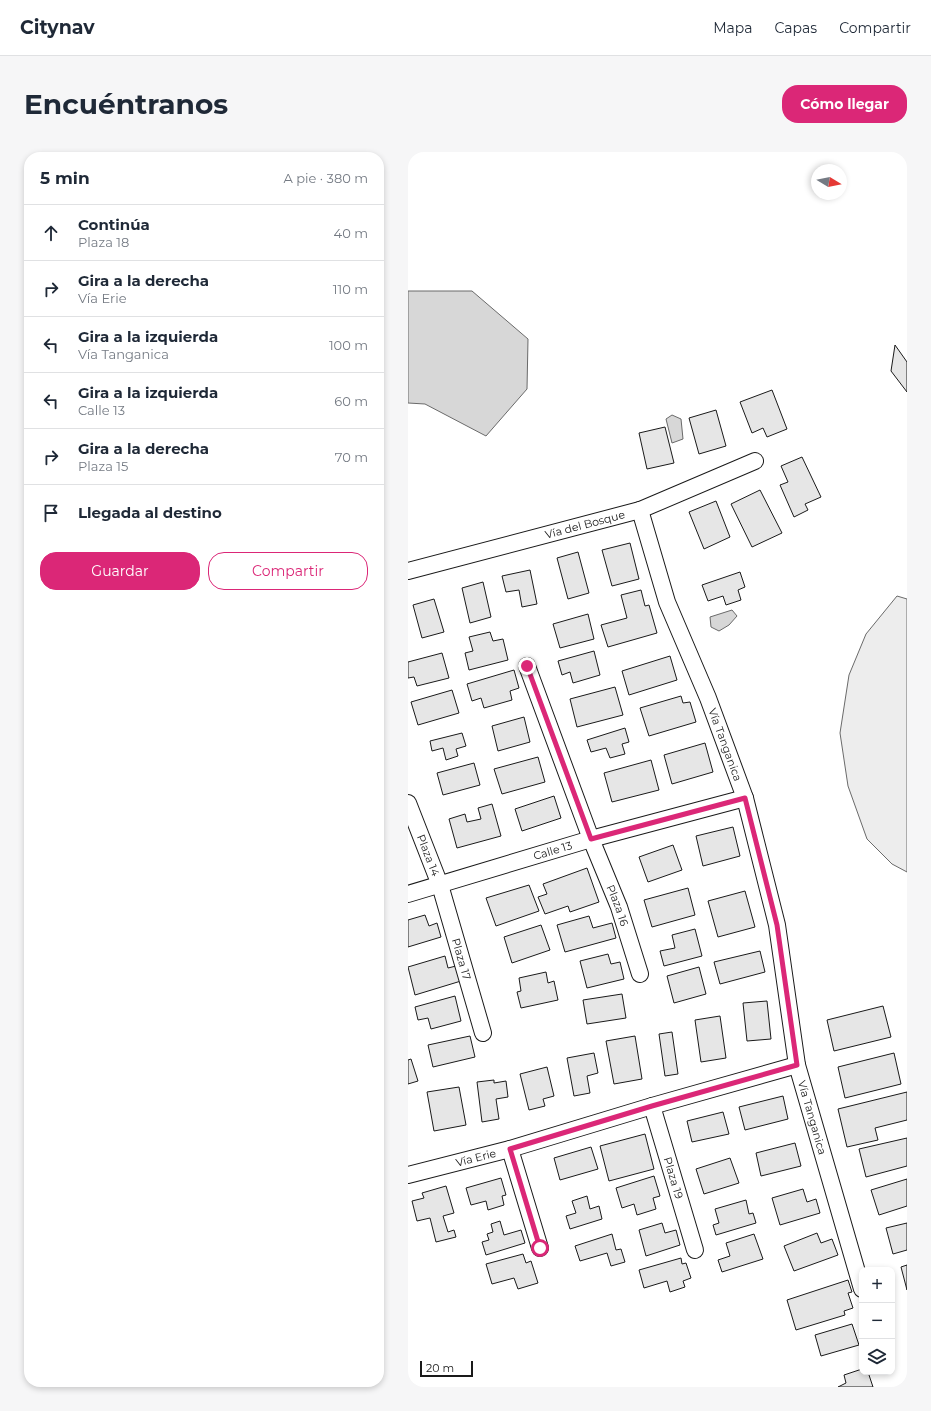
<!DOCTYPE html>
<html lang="es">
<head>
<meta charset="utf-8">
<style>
	:root { --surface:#fff; --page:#f6f6f7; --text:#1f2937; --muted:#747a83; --line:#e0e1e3; --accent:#db2777 }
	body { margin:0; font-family:Montserrat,sans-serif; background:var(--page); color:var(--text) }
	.controls { position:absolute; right:12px; bottom:12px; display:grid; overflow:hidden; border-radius:8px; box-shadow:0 2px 6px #0003 }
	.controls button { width:36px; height:36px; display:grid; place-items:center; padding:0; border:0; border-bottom:1px solid var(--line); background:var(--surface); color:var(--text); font:20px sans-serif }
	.compass { position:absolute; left:403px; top:12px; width:36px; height:36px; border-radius:50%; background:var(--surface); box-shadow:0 2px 6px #0003; rotate:100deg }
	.scale { position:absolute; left:12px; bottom:10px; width:53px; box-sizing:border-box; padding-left:4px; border:2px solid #1a1a1a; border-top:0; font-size:11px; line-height:14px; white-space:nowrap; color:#1a1a1a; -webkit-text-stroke:3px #fff; paint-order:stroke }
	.stop { position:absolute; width:12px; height:12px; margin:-9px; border:3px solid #db2777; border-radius:50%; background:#fff }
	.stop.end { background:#db2777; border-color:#fff; box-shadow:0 1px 4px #0008 }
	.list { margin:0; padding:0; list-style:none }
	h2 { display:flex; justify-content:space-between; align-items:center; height:52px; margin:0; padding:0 16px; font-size:17px }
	h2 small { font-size:13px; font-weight:400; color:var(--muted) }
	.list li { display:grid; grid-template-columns:26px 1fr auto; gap:12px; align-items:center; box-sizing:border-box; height:56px; padding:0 16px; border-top:1px solid var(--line) }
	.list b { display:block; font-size:15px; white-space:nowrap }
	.list p { margin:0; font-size:13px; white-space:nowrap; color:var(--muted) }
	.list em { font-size:13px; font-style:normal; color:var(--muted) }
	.actions { display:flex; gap:8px; padding:12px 16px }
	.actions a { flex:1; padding:9px 0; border:1px solid var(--accent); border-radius:16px; text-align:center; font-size:14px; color:var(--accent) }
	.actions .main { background:var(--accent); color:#fff }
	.icon { flex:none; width:22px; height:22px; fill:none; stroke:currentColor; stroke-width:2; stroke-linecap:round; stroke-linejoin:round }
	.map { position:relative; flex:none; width:499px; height:1235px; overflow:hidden; border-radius:16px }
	header { display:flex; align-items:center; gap:24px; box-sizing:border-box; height:56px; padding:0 20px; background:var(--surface); border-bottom:1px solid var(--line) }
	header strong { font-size:19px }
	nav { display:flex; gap:22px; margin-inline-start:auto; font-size:14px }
	.intro { display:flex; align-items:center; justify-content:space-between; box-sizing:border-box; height:96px; padding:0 24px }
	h1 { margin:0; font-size:28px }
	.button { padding:10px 18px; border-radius:16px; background:var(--accent); color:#fff; font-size:14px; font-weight:700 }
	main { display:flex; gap:24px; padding:0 24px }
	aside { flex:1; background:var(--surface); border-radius:16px; box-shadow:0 2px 6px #0003 }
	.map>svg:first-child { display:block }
</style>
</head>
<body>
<header>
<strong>Citynav</strong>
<nav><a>Mapa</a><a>Capas</a><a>Compartir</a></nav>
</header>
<div class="intro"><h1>Encuéntranos</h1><a class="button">Cómo llegar</a></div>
<main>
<aside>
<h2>5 min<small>A pie · 380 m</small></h2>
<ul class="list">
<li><svg class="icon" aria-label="ahead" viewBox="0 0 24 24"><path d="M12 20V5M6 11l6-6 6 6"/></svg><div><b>Continúa</b><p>Plaza 18</p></div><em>40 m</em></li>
<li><svg class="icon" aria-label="right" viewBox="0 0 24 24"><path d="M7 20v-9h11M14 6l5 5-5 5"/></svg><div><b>Gira a la derecha</b><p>Vía Erie</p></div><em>110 m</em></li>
<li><svg class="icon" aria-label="left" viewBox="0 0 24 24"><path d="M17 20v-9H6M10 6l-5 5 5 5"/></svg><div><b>Gira a la izquierda</b><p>Vía Tanganica</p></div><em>100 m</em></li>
<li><svg class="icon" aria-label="left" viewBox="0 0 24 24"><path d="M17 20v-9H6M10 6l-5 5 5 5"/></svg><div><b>Gira a la izquierda</b><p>Calle 13</p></div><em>60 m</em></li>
<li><svg class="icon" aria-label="right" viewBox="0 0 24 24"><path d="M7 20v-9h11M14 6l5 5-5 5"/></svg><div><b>Gira a la derecha</b><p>Plaza 15</p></div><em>70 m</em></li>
<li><svg class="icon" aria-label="arrive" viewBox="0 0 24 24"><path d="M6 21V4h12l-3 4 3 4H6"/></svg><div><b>Llegada al destino</b></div></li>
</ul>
<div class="actions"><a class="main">Guardar</a><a>Compartir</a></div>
</aside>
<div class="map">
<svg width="499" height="1235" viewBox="0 0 499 1235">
	<rect width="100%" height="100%" fill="#fff"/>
	<!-- green -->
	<path fill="#ededed" stroke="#6a6a6a" d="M489 444 499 447V720L484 712 459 687 440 634 432 581 441 523 458 482Z"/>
	<!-- water -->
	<g fill="#d7d7d7" stroke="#6a6a6a">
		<path d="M0 139H64L120 187 119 237 78 284 17 252 0 251Z"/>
		<path d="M264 263 273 267 275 287 264 291 258 267Z"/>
		<path d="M324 458 329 464 321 473 311 479 303 475 302 465Z"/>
	</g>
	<!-- building -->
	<g fill="#e6e6e6" stroke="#1a1a1a">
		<path d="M487 193 499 210V240L483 219Z"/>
		<path d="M364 238 379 277 359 285 355 276 344 281 332 250Z"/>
		<path d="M308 258 318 294 291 302 281 266Z"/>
		<path d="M257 275 266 311 239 317 231 281Z"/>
		<path d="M394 305 413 345 397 352 400 358 386 365 372 333 380 330 373 314Z"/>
		<path d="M352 338 374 381 344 395 323 352Z"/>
		<path d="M308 349 322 385 296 397 281 360Z"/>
		<path d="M222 391 231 427 204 434 194 398Z"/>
		<path d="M170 400 181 441 160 447 149 406Z"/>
		<path d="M122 418 129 452 114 455 111 438 98 440 94 424Z"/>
		<path d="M332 420 337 435 330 438 333 448 318 453 315 444 300 449 294 433Z"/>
		<path d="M75 430 83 465 62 471 54 436Z"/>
		<path d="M233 438 237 454 241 453 249 481 200 495 193 473 219 466 213 443Z"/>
		<path d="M26 447 36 480 14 486 5 453Z"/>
		<path d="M180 462 186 487 152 496 145 472Z"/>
		<path d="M82 480 85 489 95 487 100 508 61 518 57 501 65 499 61 485Z"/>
		<path d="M186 499 192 523 165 531 162 520 154 523 150 509Z"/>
		<path d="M34 501 41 526 9 534 6 525 0 526V510Z"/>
		<path d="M262 504 269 528 221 543 214 519Z"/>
		<path d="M106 518 111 536 102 539 104 548 76 556 73 546 64 549 59 532Z"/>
		<path d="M207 535 215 563 169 575 162 547Z"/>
		<path d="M44 538 51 561 10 573 3 550Z"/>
		<path d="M273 544 275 551 282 550 288 570 241 584 232 556Z"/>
		<path d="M116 565 122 590 90 599 84 574Z"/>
		<path d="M217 576 221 590 214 592 217 602 202 606 198 596 183 600 179 588Z"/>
		<path d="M54 581 58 594 48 597 50 604 38 608 35 596 24 599 22 589Z"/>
		<path d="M297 591 305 620 264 632 256 603Z"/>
		<path d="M130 605 137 630 94 642 86 617Z"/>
		<path d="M243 608 251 638 204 650 196 621Z"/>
		<path d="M66 611 72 633 35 643 29 621Z"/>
		<path d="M146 644 153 666 114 679 107 657Z"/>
		<path d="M84 652 93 684 49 696 41 667 57 662 59 670 73 667 70 656Z"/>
		<path d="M325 675 332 704 295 714 288 684Z"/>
		<path d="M265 693 274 718 240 730 231 705Z"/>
		<path d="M179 716 191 750 162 760 160 754 137 762 130 745 139 742 135 732Z"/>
		<path d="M121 733 131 759 88 774 78 746Z"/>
		<path d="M280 736 287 763 244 775 236 748Z"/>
		<path d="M337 739 347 775 310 785 300 749Z"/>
		<path d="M17 763 21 774 29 771 33 785 0 795V768Z"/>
		<path d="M181 764 185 776 204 771 208 786 157 800 149 773Z"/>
		<path d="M133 773 142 798 104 811 96 785Z"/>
		<path d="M287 777 294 804 256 814 252 799 267 796 264 783Z"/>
		<path d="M352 799 357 820 312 832 306 810Z"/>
		<path d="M200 802 203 812 212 810 216 827 179 836 172 809Z"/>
		<path d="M37 804 40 816 48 814 53 829 7 843 0 815Z"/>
		<path d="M291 815 298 842 266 851 259 824Z"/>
		<path d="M138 820 140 831 146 829 150 848 113 856 109 840 113 839 111 826Z"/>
		<path d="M214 842 218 866 179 872 175 848Z"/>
		<path d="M47 844 53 869 23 877 20 866 10 868 7 855Z"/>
		<path d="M359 849 363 887 339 889 335 851Z"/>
		<path d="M475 854 483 885 426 899 419 868Z"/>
		<path d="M312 864 318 906 293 910 287 868Z"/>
		<path d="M264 880 270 922 257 924 251 882Z"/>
		<path d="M62 884 67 905 25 915 20 893Z"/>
		<path d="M227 884 234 927 206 932 198 889Z"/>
		<path d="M186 901 190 921 179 924 182 941 166 944 159 906Z"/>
		<path d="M486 901 493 932 437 946 430 915Z"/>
		<path d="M3 907 10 929 0 932V908Z"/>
		<path d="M139 915 146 944 135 947 137 954 121 958 112 922Z"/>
		<path d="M86 928V931L98 929 100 945 88 947 91 967 74 970 69 930Z"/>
		<path d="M51 935 58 973 26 979 19 940Z"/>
		<path d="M499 940V968L467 976 470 988 439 995 430 957Z"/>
		<path d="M375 944 380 967 337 978 331 955Z"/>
		<path d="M315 960 321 982 284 990 279 969Z"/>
		<path d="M237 982 246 1017 201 1029 192 994Z"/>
		<path d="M499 986V1014L458 1025 451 997Z"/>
		<path d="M387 991 393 1014 353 1024 348 1001Z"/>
		<path d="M183 995 190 1017 152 1028 146 1006Z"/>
		<path d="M322 1006 331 1031 296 1042 288 1017Z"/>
		<path d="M246 1024 252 1044 245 1046 248 1057 229 1063 226 1052 214 1056 208 1036Z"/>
		<path d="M93 1026 98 1043 94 1044 96 1053 80 1058 78 1049 63 1053 58 1036Z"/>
		<path d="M499 1027V1054L471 1063 463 1038Z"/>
		<path d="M38 1034 46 1061 35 1064 40 1080 46 1078 48 1085 28 1090 22 1066 9 1069 4 1049 16 1046 14 1041Z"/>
		<path d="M395 1037 399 1050 408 1047 412 1061 372 1073 364 1046Z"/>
		<path d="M179 1044 182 1057 191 1054 194 1067 162 1077 158 1064 168 1061 164 1049Z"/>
		<path d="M338 1048 341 1062 345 1061 348 1071 308 1083 305 1073 311 1071 307 1057Z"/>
		<path d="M92 1069 96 1083 113 1078 117 1091 78 1103 74 1090 81 1088 79 1082 85 1080 83 1072Z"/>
		<path d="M254 1071 257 1081 268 1078 272 1093 238 1104 231 1078Z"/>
		<path d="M499 1071V1098L485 1102 478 1076Z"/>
		<path d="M409 1081 413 1091 424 1087 430 1103 386 1119 376 1094Z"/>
		<path d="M204 1082 208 1098 213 1097 217 1110 203 1114 199 1101 172 1109 167 1094Z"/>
		<path d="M346 1082 355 1107 314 1120 310 1108 322 1104 318 1091Z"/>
		<path d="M115 1102 118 1111 123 1109 130 1131 110 1137 106 1126 84 1132 78 1112Z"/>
		<path d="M273 1106 274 1112 278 1111 283 1126 275 1129 277 1135 262 1140 259 1129 236 1136 231 1118Z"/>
		<path d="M499 1113V1138L493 1115Z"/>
		<path d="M440 1128 444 1140 440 1141 445 1156 436 1159 437 1163 388 1178 379 1148Z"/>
		<path d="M444 1172 451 1193 413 1204 407 1183Z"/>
		<path d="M454 1217V1220H460L465 1235H430L438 1231 436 1223Z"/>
	</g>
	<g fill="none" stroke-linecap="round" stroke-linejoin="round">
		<defs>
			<g id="minor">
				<path id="s1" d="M232 358 259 450 300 546 337 646 369 773 389 913 454 1137"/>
				<path id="s2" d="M0 419 232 358 347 309"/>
				<path id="s3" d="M119 514 183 687 211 755 232 822"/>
				<path id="s4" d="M0 651 32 733 75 881"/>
				<path id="s5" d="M0 742 183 687 337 646"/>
				<path id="s6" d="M244 954 287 1098"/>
				<path d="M102 997 132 1096"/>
				<path id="s7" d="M0 1023 102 997 244 954 389 913"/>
			</g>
		</defs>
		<!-- minor casing -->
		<use href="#minor" stroke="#1a1a1a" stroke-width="18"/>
		<!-- minor -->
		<use href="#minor" stroke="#fff" stroke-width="16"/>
	</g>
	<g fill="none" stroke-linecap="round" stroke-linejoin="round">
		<!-- route -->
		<path stroke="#db2777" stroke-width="5" d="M119 514 183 687 337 646 369 773 389 913 244 954 102 997 132 1096"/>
	</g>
	<g text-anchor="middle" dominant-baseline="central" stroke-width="3" stroke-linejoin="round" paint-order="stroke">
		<!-- street labels -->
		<g font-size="11" fill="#1a1a1a" stroke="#fff">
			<text stroke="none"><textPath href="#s2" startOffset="183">Vía del Bosque</textPath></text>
			<text stroke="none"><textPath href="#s1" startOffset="250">Vía Tanganica</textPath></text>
			<text stroke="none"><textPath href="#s5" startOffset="151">Calle 13</textPath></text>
			<text stroke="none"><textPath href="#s4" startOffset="56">Plaza 14</textPath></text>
			<text stroke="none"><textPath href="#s3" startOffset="256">Plaza 16</textPath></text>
			<text stroke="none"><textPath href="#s4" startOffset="165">Plaza 17</textPath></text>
			<text stroke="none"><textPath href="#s1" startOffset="634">Vía Tanganica</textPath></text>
			<text stroke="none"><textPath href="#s7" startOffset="70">Vía Erie</textPath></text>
			<text stroke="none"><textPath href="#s6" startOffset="75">Plaza 19</textPath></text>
		</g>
	</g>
</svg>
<div class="controls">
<button>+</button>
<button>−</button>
<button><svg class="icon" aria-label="layers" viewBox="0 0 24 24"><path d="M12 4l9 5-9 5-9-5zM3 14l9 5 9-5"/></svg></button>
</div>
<svg class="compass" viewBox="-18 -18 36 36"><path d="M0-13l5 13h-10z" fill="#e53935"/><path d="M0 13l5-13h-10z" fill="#747a83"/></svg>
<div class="scale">20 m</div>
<div class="stop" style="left:132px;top:1096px"></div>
<div class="stop end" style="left:119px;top:514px"></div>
</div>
</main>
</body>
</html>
